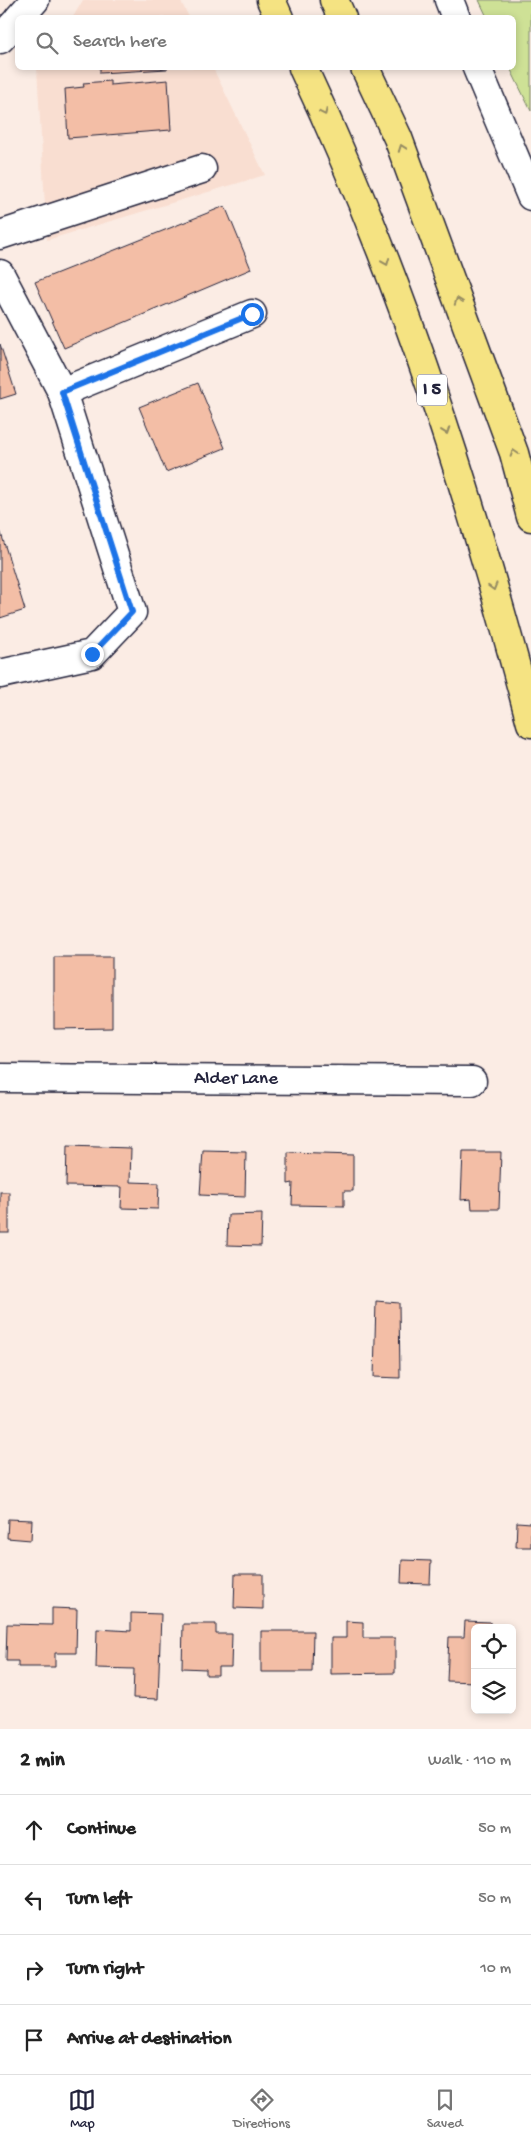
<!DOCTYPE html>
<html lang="en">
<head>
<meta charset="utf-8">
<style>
	:root { --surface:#fff; --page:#f2f2f2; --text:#222; --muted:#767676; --line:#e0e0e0; --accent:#22223b }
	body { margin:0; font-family:"Gochi Hand",sans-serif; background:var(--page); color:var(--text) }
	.controls { position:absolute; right:15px; bottom:15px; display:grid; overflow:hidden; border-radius:8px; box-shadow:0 2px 8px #0003 }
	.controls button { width:45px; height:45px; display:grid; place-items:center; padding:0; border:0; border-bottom:1px solid var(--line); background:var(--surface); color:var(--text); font:25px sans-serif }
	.stop { position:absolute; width:15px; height:15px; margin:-11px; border:4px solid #1a73e8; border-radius:50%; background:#fff }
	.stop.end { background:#1a73e8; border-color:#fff; box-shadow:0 1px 5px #0008 }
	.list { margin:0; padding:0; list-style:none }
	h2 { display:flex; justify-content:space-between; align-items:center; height:65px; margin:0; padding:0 20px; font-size:21px }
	h2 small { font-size:16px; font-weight:400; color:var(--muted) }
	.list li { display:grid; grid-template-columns:32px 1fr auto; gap:15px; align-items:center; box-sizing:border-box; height:70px; padding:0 20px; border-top:1px solid var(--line) }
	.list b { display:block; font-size:19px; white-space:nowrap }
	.list em { font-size:16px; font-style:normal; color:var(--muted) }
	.icon { flex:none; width:28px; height:28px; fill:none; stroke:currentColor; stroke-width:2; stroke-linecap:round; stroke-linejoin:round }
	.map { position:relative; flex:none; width:531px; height:1729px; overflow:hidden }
	.search { position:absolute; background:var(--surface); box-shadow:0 2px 8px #0003; left:15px; right:15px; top:15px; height:55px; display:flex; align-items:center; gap:12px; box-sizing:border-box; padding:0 18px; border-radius:8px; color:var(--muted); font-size:19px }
	.sheet { height:345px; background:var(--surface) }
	nav { display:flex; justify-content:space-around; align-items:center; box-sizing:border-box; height:70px; border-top:1px solid var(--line); background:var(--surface); font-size:14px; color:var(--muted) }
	nav a { display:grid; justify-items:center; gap:2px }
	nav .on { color:var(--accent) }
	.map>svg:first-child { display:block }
</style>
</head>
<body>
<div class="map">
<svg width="531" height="1729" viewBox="0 0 531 1729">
	<rect width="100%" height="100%" fill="#fbece4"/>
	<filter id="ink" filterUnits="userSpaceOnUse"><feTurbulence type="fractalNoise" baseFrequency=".02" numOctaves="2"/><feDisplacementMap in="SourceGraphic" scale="10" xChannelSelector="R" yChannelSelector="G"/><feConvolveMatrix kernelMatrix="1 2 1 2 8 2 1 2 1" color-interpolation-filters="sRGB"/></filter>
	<g filter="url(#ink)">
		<!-- built -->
		<g fill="#f9ded1">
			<path d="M83 0H180L189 17H73Z"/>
			<path d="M37 68H213L265 175 47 240Z"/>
		</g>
		<!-- green -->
		<path fill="#cee196" stroke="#788268" d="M479 0H531V111L510 68H514V18L487 17Z"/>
		<!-- building -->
		<g fill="#f3bea6" stroke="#22223b">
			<path d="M100 68H167V69L100 73Z"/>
			<path d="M168 80 171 130 68 138 65 89 84 87 83 83 110 81V85Z"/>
			<path d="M225 206 251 269 64 348 35 282Z"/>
			<path d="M0 344 16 394 0 399Z"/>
			<path d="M198 383 225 448 166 472 139 407Z"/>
			<path d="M0 530 25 610 0 618Z"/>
			<path d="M54 957H112V1028L54 1029Z"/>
			<path d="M67 1146 131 1148 130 1182 159 1183 158 1209 121 1208 122 1187 66 1186Z"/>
			<path d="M203 1151 246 1152 245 1197 200 1195Z"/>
			<path d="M463 1152H501L499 1209H472L471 1199 461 1200Z"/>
			<path d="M288 1153 353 1155V1191H344V1206L292 1205 293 1183 288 1184Z"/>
			<rect x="0" y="1192" width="9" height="41"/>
			<path d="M262 1214 261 1246 227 1245 228 1215Z"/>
			<path d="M376 1301 399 1303 400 1378 374 1377Z"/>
			<path d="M8 1519 32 1520 31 1540 7 1538Z"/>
			<path d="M517 1522 531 1523V1547H516Z"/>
			<path d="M402 1560 431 1561 430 1584 401 1583Z"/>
			<path d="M235 1574H263V1609L234 1608Z"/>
			<path d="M52 1608 77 1609 76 1653H55V1667H18V1661H6L7 1624 52 1625Z"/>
			<path d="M131 1613 161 1614 158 1699 133 1698 134 1669 96 1668 97 1629 131 1631Z"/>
			<path d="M346 1621 363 1622V1638H395V1673L331 1674V1638H346Z"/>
			<path d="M465 1621 490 1622V1628H475V1682L447 1681 449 1637H464Z"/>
			<path d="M183 1624H216V1634H232L231 1667H218V1675H206V1669L182 1668Z"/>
			<path d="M261 1631H313L312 1672H261Z"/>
		</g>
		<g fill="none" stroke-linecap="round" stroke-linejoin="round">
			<defs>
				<g id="minor">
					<path d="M449 0 456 18"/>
					<path d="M19 18 35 0"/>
					<path d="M0 39 18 20"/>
					<path d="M477 68 531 196"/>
					<path d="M0 235 202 169"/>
					<path d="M0 274 62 392 132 612 92 654 0 674"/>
					<path d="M62 392 252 314"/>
					<path d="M0 1078 472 1081"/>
				</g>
				<g id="highway">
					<path d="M271 0 279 18"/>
					<path d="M334 0 342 18"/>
					<path d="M303 68C402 278 472 499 531 723"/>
					<path d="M365 68 398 138 514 453 531 517"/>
				</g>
			</defs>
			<!-- minor casing -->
			<use href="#minor" stroke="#22223b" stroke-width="31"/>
			<!-- highway casing -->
			<use href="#highway" stroke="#22223b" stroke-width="31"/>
			<!-- minor -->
			<use href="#minor" stroke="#fff" stroke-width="28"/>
			<!-- highway -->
			<use href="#highway" stroke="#f5e382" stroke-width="28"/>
		</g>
		<!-- one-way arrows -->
		<defs><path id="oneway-chevron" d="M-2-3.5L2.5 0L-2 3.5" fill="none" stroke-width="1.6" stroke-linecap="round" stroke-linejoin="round" transform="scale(1.25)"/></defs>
		<g stroke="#968c62">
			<use href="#oneway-chevron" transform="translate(324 112) rotate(65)"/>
			<use href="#oneway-chevron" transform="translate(402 148) rotate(-110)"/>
			<use href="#oneway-chevron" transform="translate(386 262) rotate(68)"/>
			<use href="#oneway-chevron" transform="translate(458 301) rotate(-110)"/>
			<use href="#oneway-chevron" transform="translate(446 431) rotate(71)"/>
			<use href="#oneway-chevron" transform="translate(514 453) rotate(-108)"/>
			<use href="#oneway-chevron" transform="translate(493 587) rotate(74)"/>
		</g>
	</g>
	<g fill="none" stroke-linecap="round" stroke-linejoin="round" filter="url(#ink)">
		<!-- route -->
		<path stroke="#1a73e8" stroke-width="6" d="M92 654 132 612 62 392 252 314"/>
	</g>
	<g text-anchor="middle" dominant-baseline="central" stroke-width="4" stroke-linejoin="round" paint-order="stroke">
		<!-- shield labels -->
		<rect fill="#fff" stroke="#646476" stroke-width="1" x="417" y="374.5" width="30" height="31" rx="4"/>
		<g font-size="18" font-weight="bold" fill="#22223b">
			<text x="432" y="390">I 5</text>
		</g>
		<!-- street labels -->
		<g font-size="19" fill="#22223b" stroke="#fff">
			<text x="236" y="1079">Alder Lane</text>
		</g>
	</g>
</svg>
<div class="controls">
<button><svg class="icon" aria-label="locate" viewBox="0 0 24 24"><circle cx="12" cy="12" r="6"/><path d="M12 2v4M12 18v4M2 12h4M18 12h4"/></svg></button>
<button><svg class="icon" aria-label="layers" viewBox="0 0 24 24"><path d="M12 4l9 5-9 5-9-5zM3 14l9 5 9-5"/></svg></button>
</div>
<div class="stop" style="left:252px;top:314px"></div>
<div class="stop end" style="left:92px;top:654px"></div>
<div class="search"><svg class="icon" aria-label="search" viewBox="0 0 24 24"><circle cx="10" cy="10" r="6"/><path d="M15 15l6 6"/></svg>Search here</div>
</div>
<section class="sheet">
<h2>2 min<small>Walk · 110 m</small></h2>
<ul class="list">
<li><svg class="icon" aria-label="ahead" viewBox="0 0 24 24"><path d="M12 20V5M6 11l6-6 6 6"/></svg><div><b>Continue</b></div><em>50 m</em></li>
<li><svg class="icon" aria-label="left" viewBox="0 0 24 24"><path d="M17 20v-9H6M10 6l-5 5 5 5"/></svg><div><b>Turn left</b></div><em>50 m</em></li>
<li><svg class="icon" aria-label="right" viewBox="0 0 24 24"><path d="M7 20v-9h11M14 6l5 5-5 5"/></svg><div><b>Turn right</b></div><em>10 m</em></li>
<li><svg class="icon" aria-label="arrive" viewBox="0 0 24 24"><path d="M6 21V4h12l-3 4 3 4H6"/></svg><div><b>Arrive at destination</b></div></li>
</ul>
</section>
<nav>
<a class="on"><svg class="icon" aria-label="map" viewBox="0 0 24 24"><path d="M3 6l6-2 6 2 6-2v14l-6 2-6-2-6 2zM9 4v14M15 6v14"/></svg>Map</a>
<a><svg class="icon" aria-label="directions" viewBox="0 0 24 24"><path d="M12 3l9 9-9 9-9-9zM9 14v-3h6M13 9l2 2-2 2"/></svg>Directions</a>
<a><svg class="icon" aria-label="saved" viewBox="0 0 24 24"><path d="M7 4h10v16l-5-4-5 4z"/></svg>Saved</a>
</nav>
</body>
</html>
